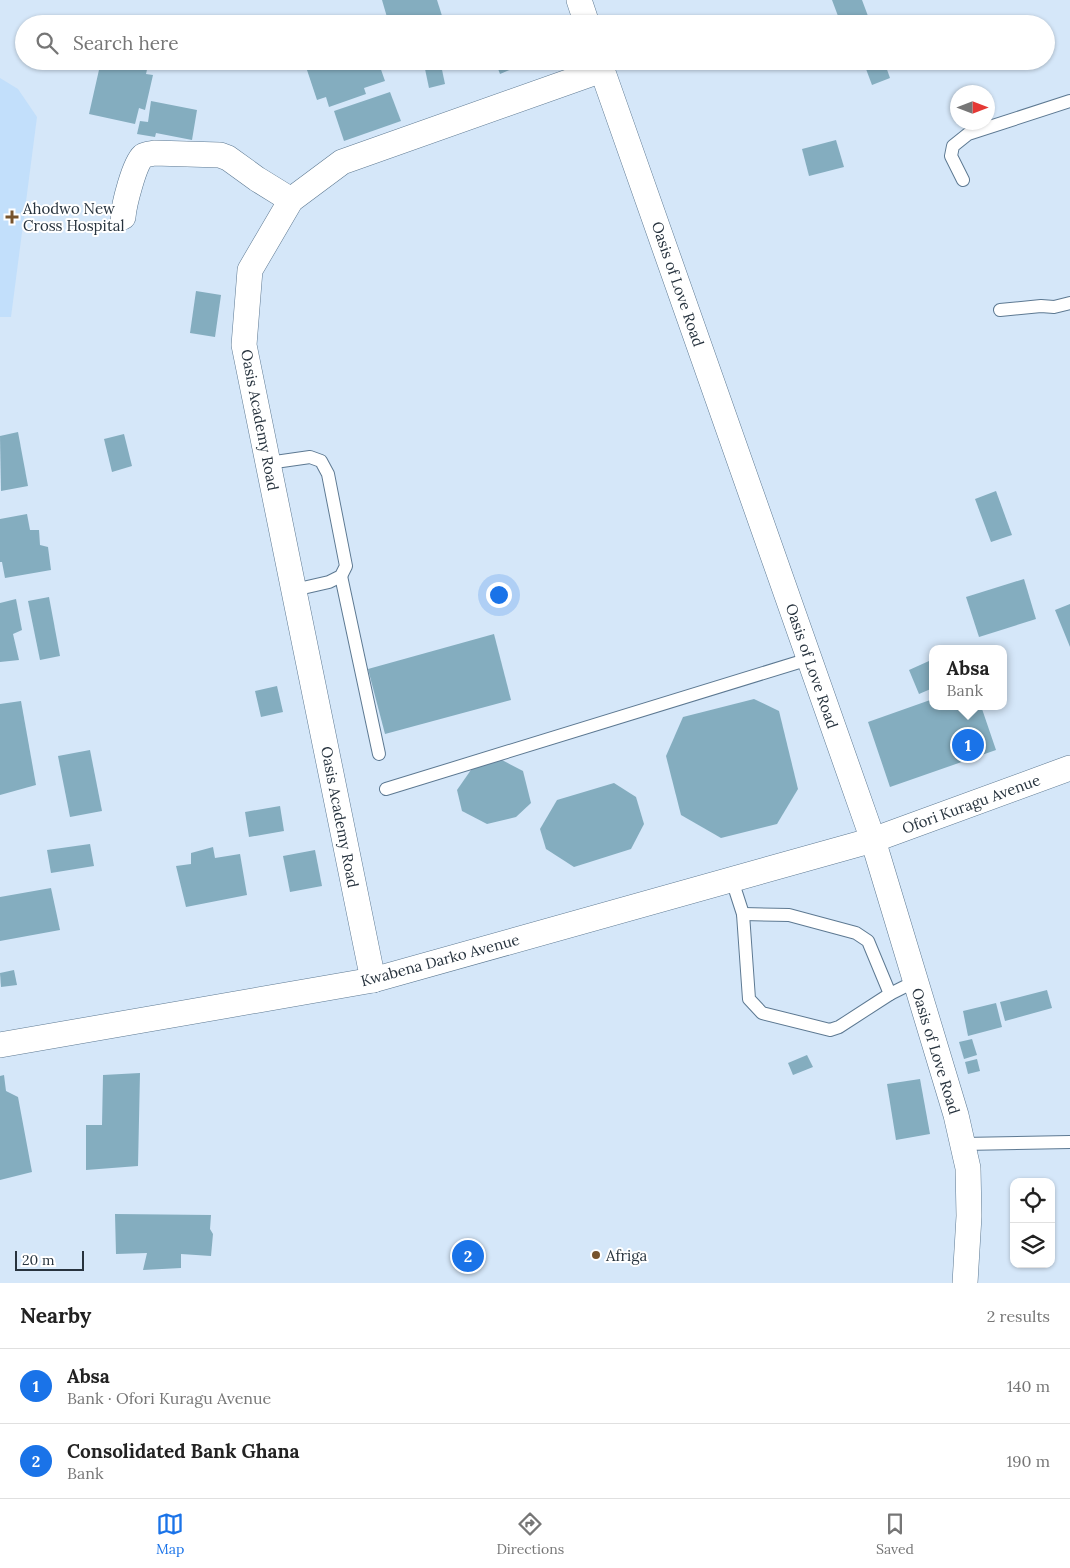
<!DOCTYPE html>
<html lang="en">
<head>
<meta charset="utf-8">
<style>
	:root { --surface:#fff; --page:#f2f2f2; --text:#222; --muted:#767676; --line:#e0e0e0; --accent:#1a73e8 }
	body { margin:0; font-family:Lora,serif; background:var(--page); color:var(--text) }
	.controls { position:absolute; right:15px; bottom:15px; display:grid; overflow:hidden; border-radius:10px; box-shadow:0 1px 4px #0004 }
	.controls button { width:45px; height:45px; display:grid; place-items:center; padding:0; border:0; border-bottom:1px solid var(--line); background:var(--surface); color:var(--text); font:25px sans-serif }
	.compass { position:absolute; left:950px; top:85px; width:45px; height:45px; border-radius:50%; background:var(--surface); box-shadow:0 1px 4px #0004; rotate:90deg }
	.scale { position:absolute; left:15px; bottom:12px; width:69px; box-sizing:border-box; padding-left:5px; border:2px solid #27333e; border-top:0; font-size:14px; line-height:18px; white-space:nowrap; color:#27333e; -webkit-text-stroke:4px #fff; paint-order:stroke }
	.you { position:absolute; left:498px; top:594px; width:18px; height:18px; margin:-12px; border:4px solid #fff; border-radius:50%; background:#1a73e8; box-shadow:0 0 0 8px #1a73e833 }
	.badge { display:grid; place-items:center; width:32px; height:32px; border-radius:50%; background:var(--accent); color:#fff; font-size:16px; font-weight:700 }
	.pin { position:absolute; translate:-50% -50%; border:2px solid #fff; box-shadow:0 1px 5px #0006 }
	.popup { position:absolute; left:929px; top:645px; width:78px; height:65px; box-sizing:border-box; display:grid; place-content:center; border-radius:10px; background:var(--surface); filter:drop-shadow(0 1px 4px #0005); font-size:16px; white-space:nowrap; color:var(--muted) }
	.popup b { font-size:19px; color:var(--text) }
	.popup::after { content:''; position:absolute; left:50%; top:100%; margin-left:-10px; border:10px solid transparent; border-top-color:var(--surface) }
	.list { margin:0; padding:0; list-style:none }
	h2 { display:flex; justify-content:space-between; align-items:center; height:65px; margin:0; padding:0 20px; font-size:21px }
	h2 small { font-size:16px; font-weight:400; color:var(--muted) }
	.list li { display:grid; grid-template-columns:32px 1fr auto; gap:15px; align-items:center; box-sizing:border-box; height:75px; padding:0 20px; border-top:1px solid var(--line) }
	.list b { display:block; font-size:19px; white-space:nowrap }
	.list p { margin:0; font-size:16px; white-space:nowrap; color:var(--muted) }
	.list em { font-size:16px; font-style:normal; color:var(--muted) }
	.icon { flex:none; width:28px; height:28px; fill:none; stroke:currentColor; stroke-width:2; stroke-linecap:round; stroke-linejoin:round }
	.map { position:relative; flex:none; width:1070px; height:1283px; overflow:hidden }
	.search { position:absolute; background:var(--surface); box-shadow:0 1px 4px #0004; left:15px; right:15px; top:15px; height:55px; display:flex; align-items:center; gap:12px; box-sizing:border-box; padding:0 18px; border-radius:28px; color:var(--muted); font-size:19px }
	.sheet { height:215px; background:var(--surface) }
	nav { display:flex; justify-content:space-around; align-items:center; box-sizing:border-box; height:70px; border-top:1px solid var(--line); background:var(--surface); font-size:14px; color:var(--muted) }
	nav a { display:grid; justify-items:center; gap:2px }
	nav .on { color:var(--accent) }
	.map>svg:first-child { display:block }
</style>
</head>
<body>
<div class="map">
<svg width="1070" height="1283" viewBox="0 0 1070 1283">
	<rect width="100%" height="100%" fill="#d5e7f9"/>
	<!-- built -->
	<path fill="#c2dffb" d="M0 78 18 89 37 117 11 317H0Z"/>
	<!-- building -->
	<g fill="#84adbf">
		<path d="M382 0H437L444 22 437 24H389Z"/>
		<path d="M832 0H862L871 24H841Z"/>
		<path d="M101 61H149L146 74 153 75 145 110 139 108 135 124 89 114Z"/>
		<path d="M304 61H378L385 81 364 88 366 94 329 107 326 97 317 100Z"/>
		<path d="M495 61H531L500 74Z"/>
		<path d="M620 61H645V62L622 69Z"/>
		<path d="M863 61H884L890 78 872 85Z"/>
		<path d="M441 65 445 84 429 88 425 69Z"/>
		<path d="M390 92 401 121 344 141 334 111Z"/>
		<path d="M151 101 197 110 192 140 156 133 155 137 137 134 140 121 148 122Z"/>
		<path d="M836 140 844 167 809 176 802 149Z"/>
		<path d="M196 291 221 295 215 337 190 333Z"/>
		<path d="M18 432 28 486 1 491 0 436Z"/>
		<path d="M124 434 132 466 112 472 104 439Z"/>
		<path d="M996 491 1012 535 991 542 975 499Z"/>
		<path d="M27 514 30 530H39L40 545 48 547 51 570 5 578 2 562H0V519Z"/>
		<path d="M1024 579 1036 619 979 637 966 597Z"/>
		<path d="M49 597 60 656 40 660 28 601Z"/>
		<path d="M16 599 22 630 13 634 19 660 0 662V603Z"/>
		<path d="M1070 604V647L1055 610Z"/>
		<path d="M494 634 511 700 385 734 368 669Z"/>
		<path d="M929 661 933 670V688L919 694 909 670Z"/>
		<path d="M277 686 283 712 261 717 255 691Z"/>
		<path d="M754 699 779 711 798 789 777 824 721 838 681 815 666 756 683 717Z"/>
		<path d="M933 699V706H981L996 750 890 787 868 722Z"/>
		<path d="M21 701 36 785 0 795V704Z"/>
		<path d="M90 750 102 811 70 817 58 756Z"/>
		<path d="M502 760 523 771 531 803 516 817 487 824 462 811 457 790 473 767Z"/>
		<path d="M614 783 636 797 644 824 631 849 574 867 546 849 540 829 557 800Z"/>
		<path d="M280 806 284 831 249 837 245 812Z"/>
		<path d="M90 844 94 866 51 873 47 850Z"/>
		<path d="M213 847 215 858 240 854 247 895 186 907 176 866 191 864V853Z"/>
		<path d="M315 850 322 886 290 892 283 856Z"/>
		<path d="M51 888 60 930 0 941V897Z"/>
		<path d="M14 970 17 985 1 987 0 973Z"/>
		<path d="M1047 990 1052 1008 1005 1021 1000 1002Z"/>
		<path d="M996 1003 1002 1027 968 1036 963 1011Z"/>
		<path d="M972 1039 977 1055 964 1059 959 1042Z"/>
		<path d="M807 1055 813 1067 793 1075 788 1063Z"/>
		<path d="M977 1059 980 1071 968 1074 965 1062Z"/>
		<path d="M140 1073 138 1166 86 1170V1125H102L103 1075Z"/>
		<path d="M4 1075 6 1091 18 1097 32 1172 0 1180V1076Z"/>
		<path d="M920 1079 930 1134 896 1140 887 1084Z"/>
		<path d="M115 1214 211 1215 210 1229 213 1234 211 1256 181 1254V1268L143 1270 147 1253 116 1254Z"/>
	</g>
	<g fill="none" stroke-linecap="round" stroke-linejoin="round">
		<defs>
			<g id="service">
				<path d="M963 180 951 156 953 146 968 134 1070 101"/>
				<path d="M1000 310 1041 306 1054 307 1070 303"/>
				<path d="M268 463 310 457 321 461 328 474 346 566 341 576 329 582 294 590"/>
				<path d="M341 576 379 754"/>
				<path d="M386 789 809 659"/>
				<path d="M732 880 743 914 749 999 762 1013 830 1030 839 1027 890 994 916 981"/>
				<path d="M743 914 789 915 856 933 868 941 890 994"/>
				<path d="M962 1144 1070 1142"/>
			</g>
			<g id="minor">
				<path d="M579 0 587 24"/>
				<path d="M599 61 873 840 956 1115 968 1168 969 1216 965 1283"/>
				<path d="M123 217C124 205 134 164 143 156 146 154 151 154 154 153L220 155 228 158 257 179 291 200"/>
				<path d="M373 980 244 345 250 270 291 200 342 162 602 70"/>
				<path d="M0 1045 373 980 873 840 1070 768"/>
			</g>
		</defs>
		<!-- service casing -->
		<use href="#service" stroke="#5d7992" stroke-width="14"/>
		<!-- minor casing -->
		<use href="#minor" stroke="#5d7992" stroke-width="26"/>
		<!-- service -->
		<use href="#service" stroke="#fff" stroke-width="12"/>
		<!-- minor -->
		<use href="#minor" stroke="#fff" stroke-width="25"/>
	</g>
	<!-- markers -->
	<g fill="#77532c" stroke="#fff" stroke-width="2">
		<path d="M9.5 209.5h5v5h5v5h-5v5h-5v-5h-5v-5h5z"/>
		<circle cx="596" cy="1255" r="5"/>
	</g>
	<g text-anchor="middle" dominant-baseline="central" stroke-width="4" stroke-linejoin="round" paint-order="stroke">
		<!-- poi labels -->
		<g font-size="15" fill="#27333e" stroke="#fff" text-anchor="start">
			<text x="23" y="208">Ahodwo New<tspan x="23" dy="17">Cross Hospital</tspan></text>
			<text x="606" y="1255">Afriga</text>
		</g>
		<!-- street labels -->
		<g font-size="15" fill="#27333e" stroke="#fff">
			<text transform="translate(678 284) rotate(71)">Oasis of Love Road</text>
			<text transform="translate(260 420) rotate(79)">Oasis Academy Road</text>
			<text transform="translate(812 666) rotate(71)">Oasis of Love Road</text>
			<text transform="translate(971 804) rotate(-20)">Ofori Kuragu Avenue</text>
			<text transform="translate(340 817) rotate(79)">Oasis Academy Road</text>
			<text transform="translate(440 960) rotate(-15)">Kwabena Darko Avenue</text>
			<text transform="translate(936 1051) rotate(73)">Oasis of Love Road</text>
		</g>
	</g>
</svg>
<div class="controls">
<button><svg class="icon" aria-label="locate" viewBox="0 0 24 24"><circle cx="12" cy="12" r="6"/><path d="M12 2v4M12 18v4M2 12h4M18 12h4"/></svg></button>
<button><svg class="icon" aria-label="layers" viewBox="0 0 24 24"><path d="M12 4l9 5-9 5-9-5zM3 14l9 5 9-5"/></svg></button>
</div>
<svg class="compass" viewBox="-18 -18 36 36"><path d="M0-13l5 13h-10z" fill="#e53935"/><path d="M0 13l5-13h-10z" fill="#767676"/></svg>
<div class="scale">20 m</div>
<div class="you"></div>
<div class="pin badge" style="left:968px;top:745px">1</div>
<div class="popup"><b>Absa</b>Bank</div>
<div class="pin badge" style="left:468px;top:1256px">2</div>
<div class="search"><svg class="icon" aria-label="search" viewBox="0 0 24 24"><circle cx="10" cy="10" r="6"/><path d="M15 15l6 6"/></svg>Search here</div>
</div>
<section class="sheet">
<h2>Nearby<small>2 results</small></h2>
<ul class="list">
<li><span class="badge">1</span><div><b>Absa</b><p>Bank · Ofori Kuragu Avenue</p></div><em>140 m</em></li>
<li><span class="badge">2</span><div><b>Consolidated Bank Ghana</b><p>Bank</p></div><em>190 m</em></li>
</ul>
</section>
<nav>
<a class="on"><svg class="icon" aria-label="map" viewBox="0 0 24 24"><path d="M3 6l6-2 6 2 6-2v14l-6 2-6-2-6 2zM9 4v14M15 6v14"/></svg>Map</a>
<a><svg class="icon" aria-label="directions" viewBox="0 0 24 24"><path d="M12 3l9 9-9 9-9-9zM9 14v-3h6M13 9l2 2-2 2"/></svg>Directions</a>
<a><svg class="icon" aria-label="saved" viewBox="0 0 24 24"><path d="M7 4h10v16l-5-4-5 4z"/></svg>Saved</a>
</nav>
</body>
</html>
